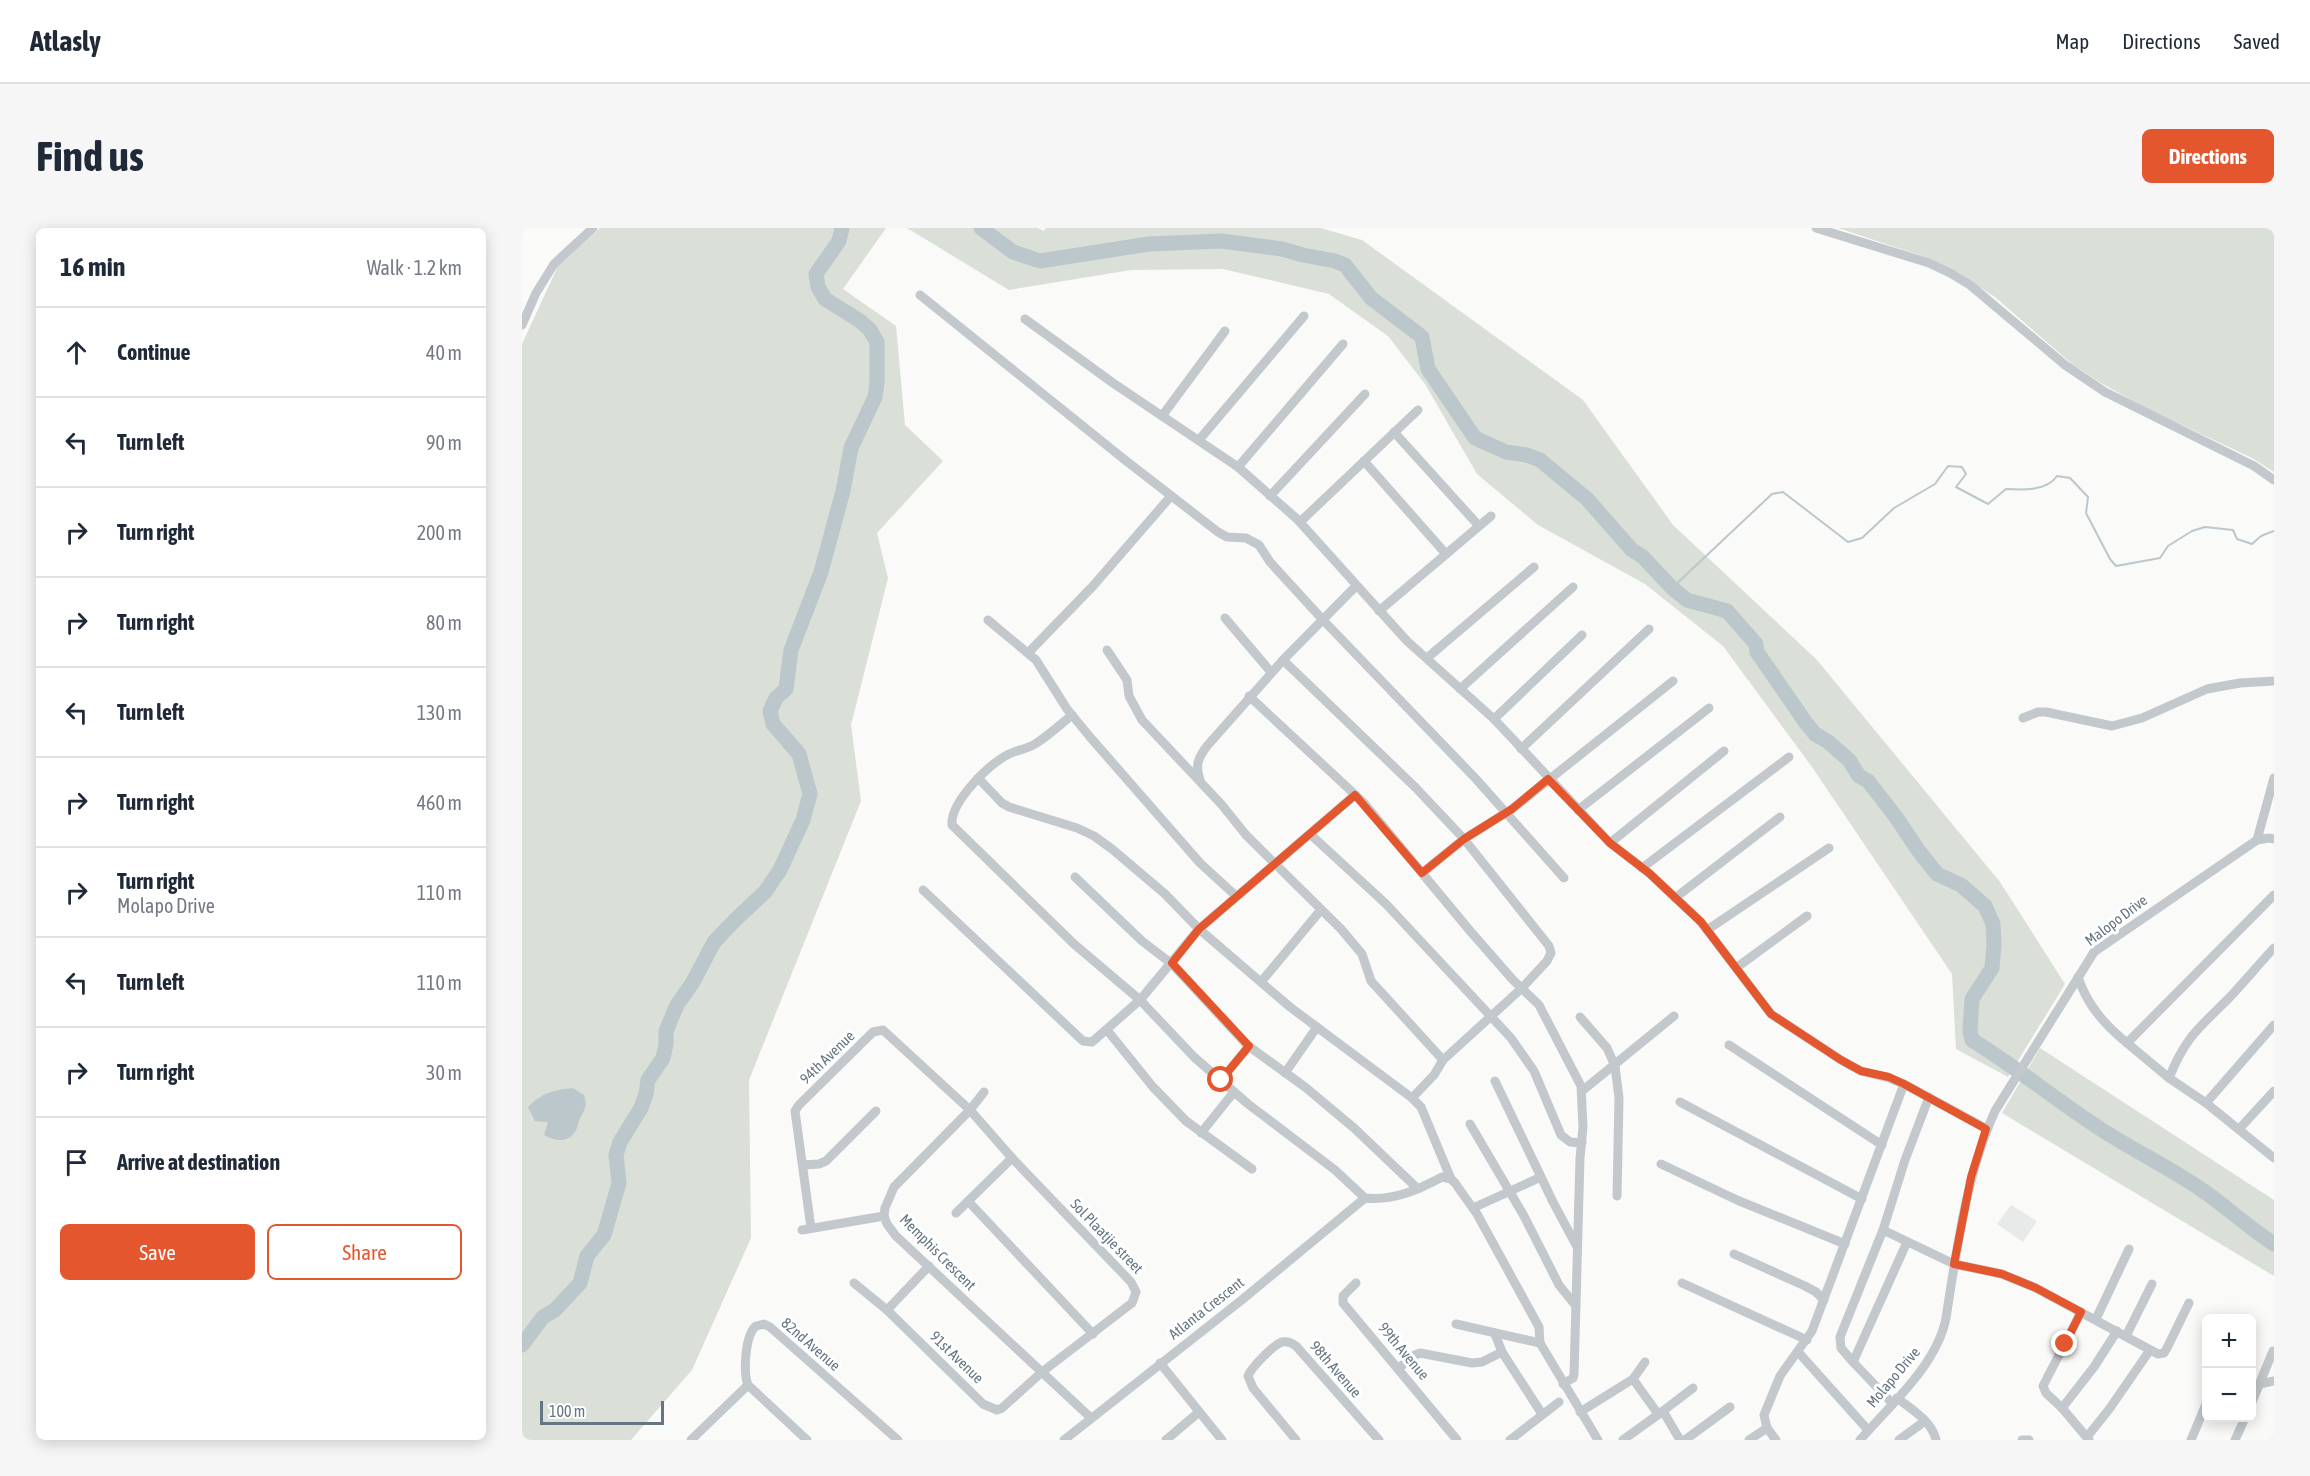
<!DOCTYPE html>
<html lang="en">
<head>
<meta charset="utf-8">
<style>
	:root { --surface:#fff; --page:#f6f6f7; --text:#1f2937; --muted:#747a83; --line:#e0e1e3; --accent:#e4572e }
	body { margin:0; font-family:"Asap Condensed",sans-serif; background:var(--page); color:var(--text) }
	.controls { position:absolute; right:18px; bottom:18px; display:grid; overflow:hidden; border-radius:9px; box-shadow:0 3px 15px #0003 }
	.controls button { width:54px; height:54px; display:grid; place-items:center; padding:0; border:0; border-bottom:2px solid var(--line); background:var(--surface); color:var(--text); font:30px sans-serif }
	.scale { position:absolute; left:18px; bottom:15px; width:124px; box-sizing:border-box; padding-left:6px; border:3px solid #657683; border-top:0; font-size:16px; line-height:21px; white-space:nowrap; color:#657683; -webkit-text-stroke:4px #fff; paint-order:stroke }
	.stop { position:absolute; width:18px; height:18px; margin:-14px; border:4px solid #e4572e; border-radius:50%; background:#fff }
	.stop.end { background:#e4572e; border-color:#fff; box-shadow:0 2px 6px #0008 }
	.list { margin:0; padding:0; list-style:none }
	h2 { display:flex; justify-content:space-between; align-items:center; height:78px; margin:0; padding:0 24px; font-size:26px }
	h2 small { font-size:20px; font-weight:400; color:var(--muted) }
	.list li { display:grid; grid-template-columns:39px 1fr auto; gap:18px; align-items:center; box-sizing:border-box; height:90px; padding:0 24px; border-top:2px solid var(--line) }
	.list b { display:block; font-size:22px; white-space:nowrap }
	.list p { margin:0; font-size:20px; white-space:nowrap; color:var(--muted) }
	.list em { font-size:20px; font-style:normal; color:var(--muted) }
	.actions { display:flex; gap:12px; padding:18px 24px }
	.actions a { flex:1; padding:14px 0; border:2px solid var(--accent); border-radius:9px; text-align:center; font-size:21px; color:var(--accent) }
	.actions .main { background:var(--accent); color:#fff }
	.icon { flex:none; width:33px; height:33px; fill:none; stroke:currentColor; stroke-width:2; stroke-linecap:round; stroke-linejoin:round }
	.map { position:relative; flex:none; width:1752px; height:1212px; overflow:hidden; border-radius:9px }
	header { display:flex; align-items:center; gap:36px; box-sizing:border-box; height:84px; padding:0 30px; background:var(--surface); border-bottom:2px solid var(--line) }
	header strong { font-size:28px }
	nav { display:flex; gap:33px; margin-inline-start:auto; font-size:21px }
	.intro { display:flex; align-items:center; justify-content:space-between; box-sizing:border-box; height:144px; padding:0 36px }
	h1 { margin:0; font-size:42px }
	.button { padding:15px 27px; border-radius:9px; background:var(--accent); color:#fff; font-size:21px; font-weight:700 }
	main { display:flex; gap:36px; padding:0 36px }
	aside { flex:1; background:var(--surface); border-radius:9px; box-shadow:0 3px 15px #0003 }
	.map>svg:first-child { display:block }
</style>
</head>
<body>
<header>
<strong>Atlasly</strong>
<nav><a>Map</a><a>Directions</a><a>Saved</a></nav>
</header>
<div class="intro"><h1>Find us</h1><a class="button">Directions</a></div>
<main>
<aside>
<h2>16 min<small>Walk · 1.2 km</small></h2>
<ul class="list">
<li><svg class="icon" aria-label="ahead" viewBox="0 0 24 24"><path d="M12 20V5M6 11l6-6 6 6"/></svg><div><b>Continue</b></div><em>40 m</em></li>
<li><svg class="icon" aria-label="left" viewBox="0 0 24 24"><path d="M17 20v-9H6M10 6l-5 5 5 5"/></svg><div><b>Turn left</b></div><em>90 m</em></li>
<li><svg class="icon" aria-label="right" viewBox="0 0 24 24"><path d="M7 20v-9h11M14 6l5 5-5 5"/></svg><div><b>Turn right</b></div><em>200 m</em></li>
<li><svg class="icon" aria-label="right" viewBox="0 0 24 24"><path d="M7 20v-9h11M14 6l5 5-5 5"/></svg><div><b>Turn right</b></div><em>80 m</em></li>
<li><svg class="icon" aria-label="left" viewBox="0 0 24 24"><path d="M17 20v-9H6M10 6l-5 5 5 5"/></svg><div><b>Turn left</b></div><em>130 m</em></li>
<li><svg class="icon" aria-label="right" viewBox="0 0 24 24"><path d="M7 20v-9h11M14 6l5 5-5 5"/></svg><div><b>Turn right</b></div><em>460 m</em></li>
<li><svg class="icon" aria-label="right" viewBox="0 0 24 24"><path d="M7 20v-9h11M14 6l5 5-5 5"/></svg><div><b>Turn right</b><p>Molapo Drive</p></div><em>110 m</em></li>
<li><svg class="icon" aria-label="left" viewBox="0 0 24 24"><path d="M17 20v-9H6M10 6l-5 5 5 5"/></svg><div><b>Turn left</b></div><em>110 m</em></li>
<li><svg class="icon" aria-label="right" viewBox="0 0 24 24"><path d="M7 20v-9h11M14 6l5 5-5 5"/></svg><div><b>Turn right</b></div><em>30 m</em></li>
<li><svg class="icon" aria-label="arrive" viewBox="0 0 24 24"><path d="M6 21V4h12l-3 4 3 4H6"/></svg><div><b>Arrive at destination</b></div></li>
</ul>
<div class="actions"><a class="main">Save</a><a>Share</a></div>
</aside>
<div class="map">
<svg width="1752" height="1212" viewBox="0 0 1752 1212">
	<rect width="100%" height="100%" fill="#fafaf8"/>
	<!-- built -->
	<path fill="#e8e9e9" d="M1489 977 1515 993 1501 1014 1475 996Z"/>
	<!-- green -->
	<g fill="#dadfd7">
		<path d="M78 0H364L321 61 374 98 383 197 421 233 355 305 366 350 329 497 339 573 227 852 229 1010 170 1142 109 1212H0V116L36 38Z"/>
		<path d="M385 0H516L522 3 524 0H799L840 12 1061 172 1151 297 1295 432 1478 654 1543 756 1486 849 1434 821 1430 746 1290 539 1201 418 1123 356 1016 297 955 246 903 156 866 108 807 66 701 41 609 42 487 62Z"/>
		<path d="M1316 0H1752V244L1730 230 1622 179 1579 155 1550 136 1473 69 1437 46 1400 28Z"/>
		<path d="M1518 820 1752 972V1048L1480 885Z"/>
	</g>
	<!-- water -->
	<path fill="#bbc7cb" d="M51 860 62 867C66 879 62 882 57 893 55 896 56 899 54 902 47 916 32 913 22 907L26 894 13 893 6 879C20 865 31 862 51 860Z"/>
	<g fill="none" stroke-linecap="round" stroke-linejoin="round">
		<!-- stream -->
		<path stroke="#bbc7cb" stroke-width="2" d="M1150 360 1250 266 1261 264 1326 314 1340 310 1372 280 1413 256 1426 238 1440 239 1444 246 1434 259 1466 276 1484 261C1501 262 1525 263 1535 248L1548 250 1566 269 1564 285 1588 331 1594 338 1638 330 1646 318 1670 303 1683 299 1711 302 1715 311 1730 316 1739 308 1752 303"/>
		<!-- river -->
		<g stroke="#bbc7cb" stroke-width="15">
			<path d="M459 0 491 24 518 33 627 16 699 13 760 21 781 27 813 33 823 37 849 70 900 109 906 141 953 210 984 224 1005 227 1018 232 1065 271 1110 322 1121 329 1150 360 1165 372 1205 383 1234 416 1235 424 1284 495 1293 506 1305 513 1327 532 1337 548 1346 553 1374 589 1396 622 1415 646 1439 657 1463 678 1471 696 1472 717 1470 740 1450 771 1448 803 1450 812C1494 839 1534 872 1577 900 1612 923 1649 940 1683 964 1707 981 1727 1000 1752 1016"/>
			<path d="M0 1117 21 1089 33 1082 58 1055 65 1028 82 1007 97 955 94 927 98 914 119 880 124 866 126 852 141 830 144 816V803L155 777 171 754 192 714 213 692 243 664 258 642 281 592 288 566 277 526 251 496 248 483 254 470 264 461 269 422 299 344 321 263 329 220 353 169 355 155V114L348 102 338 93 303 71 296 59 294 46 317 13 320 0"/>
		</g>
		<!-- minor -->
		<g stroke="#c3c8cc" stroke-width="9">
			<path d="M1294 0 1407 35 1428 45 1448 57 1543 137 1583 164 1732 238 1752 252"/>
			<path d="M398 67 603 232 696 304 705 309 724 310 737 317 748 334 801 392 954 551 1042 650"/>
			<path d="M503 91 591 155 716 239 775 291 885 413 972 491 1088 615 1127 645 1179 694 1249 786 1319 832 1339 843 1367 850 1382 856 1465 901"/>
			<path d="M0 97 14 65 32 36 71 0"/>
			<path d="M640 188 703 103"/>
			<path d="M872 204 957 298"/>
			<path d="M677 212 782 88"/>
			<path d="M842 233 924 326"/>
			<path d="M716 239 821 116"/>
			<path d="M748 268 843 166"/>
			<path d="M778 294 896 182"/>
			<path d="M857 383 969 288"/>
			<path d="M703 390 749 444"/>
			<path d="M466 392 514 432 545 481 568 509 678 635 714 668"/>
			<path d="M585 422 605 452 607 468 620 492 700 577 724 607 819 701 840 726 849 753 921 832"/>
			<path d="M506 425 571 358 649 268"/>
			<path d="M905 430 1012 339"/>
			<path d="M761 432 894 560 942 611 1027 718 1029 725 1025 733 1000 760 921 832 912 847 890 870"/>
			<path d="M938 461 1051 359"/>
			<path d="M727 468 841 574 949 704 991 752 1017 777 1059 858 1061 899 1058 930 1052 1147 1051 1150 1041 1156"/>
			<path d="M550 487C538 497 526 508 513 516 505 521 495 522 487 526 467 536 428 574 430 597L552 716 618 772 672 829 726 876 813 942 843 970C871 973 896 962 920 949L929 951 933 955 955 986 1017 1099 1018 1115 1076 1212"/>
			<path d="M1501 490 1516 484H1524L1590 498 1620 490 1685 461 1718 455 1752 453"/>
			<path d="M972 491 1060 407"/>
			<path d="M999 521 1127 401"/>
			<path d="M456 550 480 575 487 579 555 600 572 608 590 621 643 666 677 701 768 779 890 870 899 879 929 951"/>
			<path d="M678 552C673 537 676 530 685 518L761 432 834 358"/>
			<path d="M1056 582 1187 480"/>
			<path d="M788 606 864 676 989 810 1012 843 1039 907 1048 914 1060 915"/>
			<path d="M1735 612 1752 550"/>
			<path d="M1088 615 1202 523"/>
			<path d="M1120 640 1267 529"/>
			<path d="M900 645 942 611 990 581 1151 453"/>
			<path d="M553 649 620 713 650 736 725 817 783 859 832 900 896 961"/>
			<path d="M401 662 561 813 570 814 618 772 677 701 833 567"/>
			<path d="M1153 670 1258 589"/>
			<path d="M1185 702 1307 620"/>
			<path d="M1214 740 1285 688"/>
			<path d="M1556 749C1565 777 1583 797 1605 815"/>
			<path d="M739 754 798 683"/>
			<path d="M1058 789 1085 820 1093 838 1097 870 1095 968"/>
			<path d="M1752 797 1684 875 1752 930"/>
			<path d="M585 802 631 859 664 893 730 941"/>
			<path d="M1207 817 1360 917"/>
			<path d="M763 845 795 799"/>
			<path d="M1647 850C1664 808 1677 800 1708 769 1723 753 1737 736 1752 720"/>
			<path d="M699 852 727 818"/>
			<path d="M973 853 1031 974 1054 1017"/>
			<path d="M1060 863 1152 788"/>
			<path d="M462 864 448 882 372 959 363 980 362 988 365 996 374 1008 569 1190"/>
			<path d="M1407 869 1383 932 1361 1002 1432 1036 1480 1046 1514 1060 1636 1126 1642 1125 1645 1120 1667 1075"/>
			<path d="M1158 874 1340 971"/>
			<path d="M1684 875 1647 850 1605 815 1752 667"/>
			<path d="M948 896 1002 988 1037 1057 1054 1078"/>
			<path d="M1718 900 1752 863"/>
			<path d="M679 905 712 864"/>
			<path d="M1139 936 1215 972 1323 1016"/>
			<path d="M281 937 297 936 304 933 354 883"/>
			<path d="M446 973 571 1106"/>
			<path d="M951 980 1019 949"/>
			<path d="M434 985 490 930"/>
			<path d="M289 1000 273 883 277 877 351 804 361 802 448 882 490 930 609 1054 614 1064 610 1075 520 1144 480 1180 475 1182 461 1176 365 1082 332 1055"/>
			<path d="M280 1002 362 988"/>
			<path d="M1212 1026 1283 1058 1294 1064 1302 1072"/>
			<path d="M834 1055 821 1068V1075L935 1212"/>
			<path d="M1160 1055 1285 1112"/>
			<path d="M365 1082 407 1038"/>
			<path d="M1559 1084 1521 1158 1524 1165 1540 1180 1567 1212"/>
			<path d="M1574 1091 1607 1021"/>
			<path d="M934 1096 1018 1115"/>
			<path d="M973 1106 980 1124 1020 1186"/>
			<path d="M1604 1108 1630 1056"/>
			<path d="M1277 1125 1346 1202"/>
			<path d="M1331 1134 1319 1120 1318 1109 1361 1002"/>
			<path d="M638 1135 700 1212"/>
			<path d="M877 1140 891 1128 898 1125 950 1135 960 1134 980 1124"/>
			<path d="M1111 1151 1136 1186"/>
			<path d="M1738 1156 1752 1153"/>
			<path d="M1375 1170C1389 1181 1410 1193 1414 1212"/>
			<path d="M1730 1174 1751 1123"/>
			<path d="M1370 1175 1331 1134 1385 1014"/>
			<path d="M1540 1180 1572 1139 1595 1103"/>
			<path d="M1141 1183 1171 1160"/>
			<path d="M1058 1184 1111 1151 1123 1134"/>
			<path d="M1245 1200 1242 1187 1258 1148 1290 1103 1382 856"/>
			<path d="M1565 1209 1588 1180 1628 1122"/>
			<path d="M169 1212 226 1157"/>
			<path d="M285 1212 226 1157C221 1144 223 1107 234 1098L242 1096 248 1099 376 1212"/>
			<path d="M542 1212 721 1071 843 970"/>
			<path d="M644 1212 677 1184"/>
			<path d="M774 1212 731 1160 726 1148C729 1140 751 1117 760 1114 766 1113 770 1115 774 1118L857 1212"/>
			<path d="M988 1212 1037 1174"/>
			<path d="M1101 1212 1141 1183 1158 1212"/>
			<path d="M1163 1212 1208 1179"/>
			<path d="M1227 1212 1245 1200 1254 1212"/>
			<path d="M1338 1212C1368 1177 1415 1137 1424 1090 1435 1020 1444 948 1473 883L1572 724 1735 612 1747 610 1752 611"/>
			<path d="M1377 1212 1403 1193"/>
			<path d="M1500 1212H1507"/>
			<path d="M1669 1212 1684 1176"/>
			<path d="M1713 1212 1723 1190"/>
		</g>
	</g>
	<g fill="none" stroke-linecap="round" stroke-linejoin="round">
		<!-- route -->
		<path stroke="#e4572e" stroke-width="8" d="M699 852 727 818 650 735 677 701 833 567 900 645 942 611 990 581 1026 551 1088 615 1127 645 1179 694 1249 786 1319 832 1339 843 1367 849 1382 856 1464 901 1449 949 1432 1036 1480 1046 1514 1060 1559 1084 1543 1116"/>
	</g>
	<g text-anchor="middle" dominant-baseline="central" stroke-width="6" stroke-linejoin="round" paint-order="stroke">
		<!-- street labels -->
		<g font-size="15" fill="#657683" stroke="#fff">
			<text transform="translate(1594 692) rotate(-37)">Malopo Drive</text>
			<text transform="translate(305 829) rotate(-44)">94th Avenue</text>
			<text transform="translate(585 1008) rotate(46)">Sol Plaatjie street</text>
			<text transform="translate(416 1024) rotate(45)">Memphis Crescent</text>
			<text transform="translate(684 1080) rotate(-38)">Atlanta Crescent</text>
			<text transform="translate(289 1116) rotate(41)">82nd Avenue</text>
			<text transform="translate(882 1123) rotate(50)">99th Avenue</text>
			<text transform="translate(435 1129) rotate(44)">91st Avenue</text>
			<text transform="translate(814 1141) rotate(49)">98th Avenue</text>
			<text transform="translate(1371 1149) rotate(-50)">Molapo Drive</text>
		</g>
	</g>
</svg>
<div class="controls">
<button>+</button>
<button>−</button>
</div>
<div class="scale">100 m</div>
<div class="stop" style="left:699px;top:852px"></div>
<div class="stop end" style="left:1543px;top:1116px"></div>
</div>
</main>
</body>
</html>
